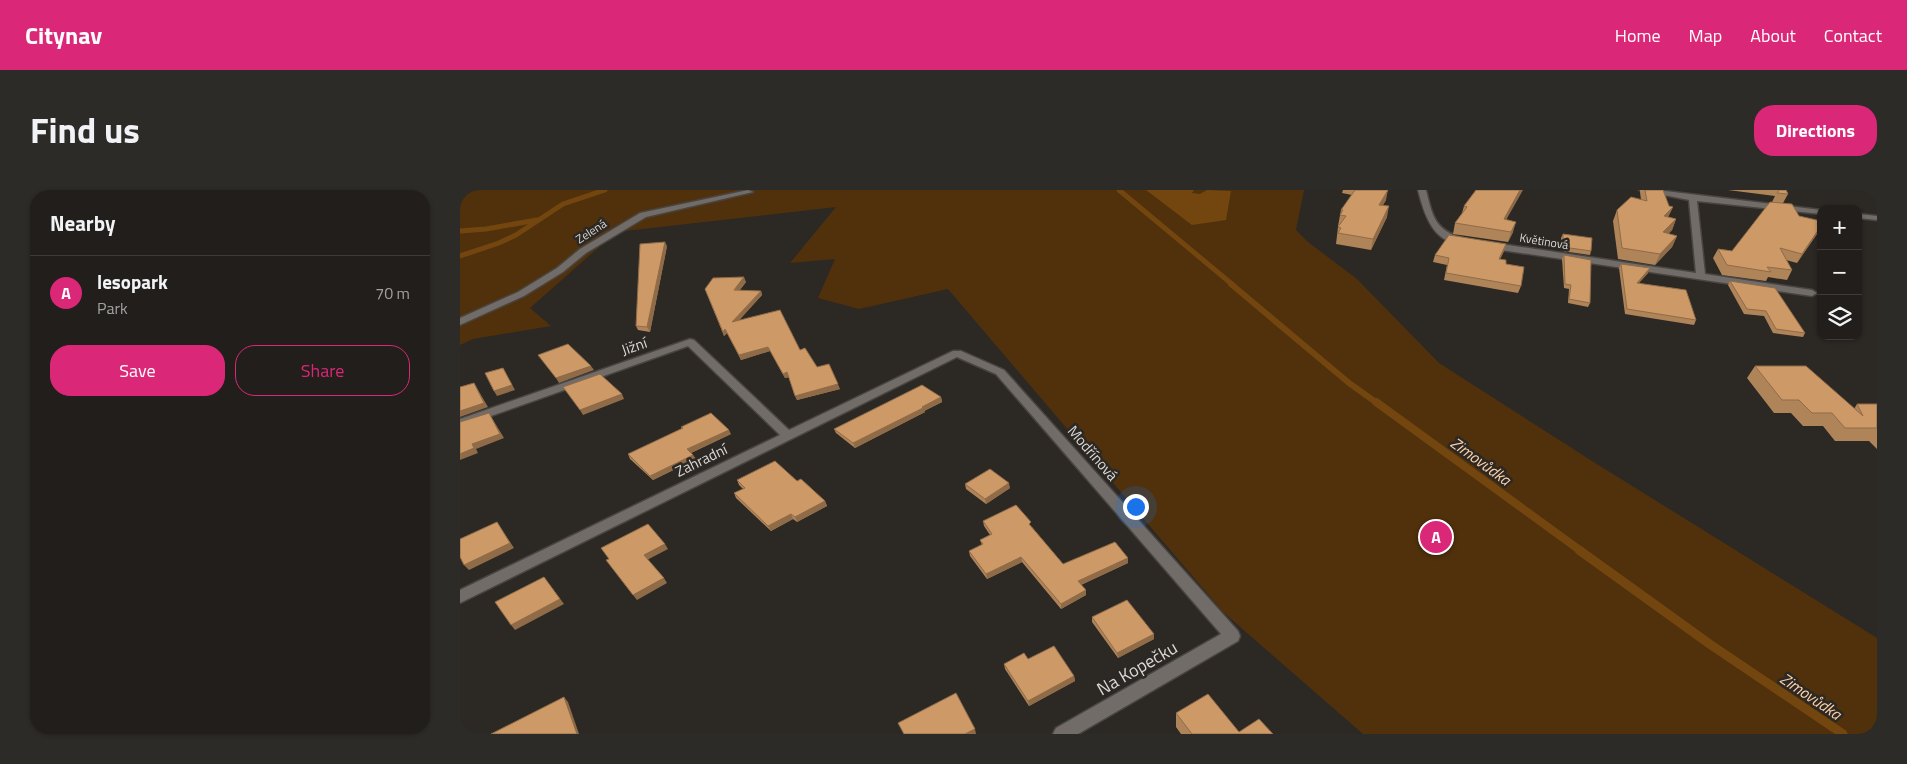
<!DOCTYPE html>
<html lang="en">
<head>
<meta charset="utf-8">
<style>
	:root { --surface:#211e1b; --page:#2d2b28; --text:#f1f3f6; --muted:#a2a2a3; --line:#3e3c3a; --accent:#db2777 }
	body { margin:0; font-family:"Titillium Web",sans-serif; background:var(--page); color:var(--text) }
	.controls { position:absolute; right:15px; top:15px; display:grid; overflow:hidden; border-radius:10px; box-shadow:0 1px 4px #0004 }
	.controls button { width:45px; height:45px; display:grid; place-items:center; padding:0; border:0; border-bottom:1px solid var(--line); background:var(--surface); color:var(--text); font:25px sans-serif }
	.you { position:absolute; left:675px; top:316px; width:18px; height:18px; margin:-12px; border:4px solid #fff; border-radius:50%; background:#1a73e8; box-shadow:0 0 0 8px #1a73e833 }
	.badge { display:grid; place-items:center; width:32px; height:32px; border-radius:50%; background:var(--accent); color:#fff; font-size:16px; font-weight:700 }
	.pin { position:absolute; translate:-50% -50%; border:2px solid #fff; box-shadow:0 1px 5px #0006 }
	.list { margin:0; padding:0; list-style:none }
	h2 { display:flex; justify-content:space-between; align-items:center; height:65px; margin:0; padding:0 20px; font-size:21px }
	h2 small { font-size:16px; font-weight:400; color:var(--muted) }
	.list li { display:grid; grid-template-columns:32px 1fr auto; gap:15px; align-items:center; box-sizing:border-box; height:75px; padding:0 20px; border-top:1px solid var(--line) }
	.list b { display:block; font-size:19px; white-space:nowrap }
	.list p { margin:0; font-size:16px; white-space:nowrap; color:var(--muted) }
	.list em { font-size:16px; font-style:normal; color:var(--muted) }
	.actions { display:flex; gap:10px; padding:15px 20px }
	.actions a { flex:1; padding:11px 0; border:1px solid var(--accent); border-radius:20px; text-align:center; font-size:18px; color:var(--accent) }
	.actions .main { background:var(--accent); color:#fff }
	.icon { flex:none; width:28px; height:28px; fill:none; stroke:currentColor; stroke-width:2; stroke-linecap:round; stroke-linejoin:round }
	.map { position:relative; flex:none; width:1417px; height:544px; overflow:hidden; border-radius:20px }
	header { display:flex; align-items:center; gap:30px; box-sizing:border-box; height:70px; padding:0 25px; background:var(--accent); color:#fff }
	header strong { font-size:24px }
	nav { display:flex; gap:28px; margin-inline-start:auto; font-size:18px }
	.intro { display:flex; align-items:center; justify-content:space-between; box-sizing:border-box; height:120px; padding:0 30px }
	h1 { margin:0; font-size:35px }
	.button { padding:12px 22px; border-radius:20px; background:var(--accent); color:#fff; font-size:18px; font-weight:700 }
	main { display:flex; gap:30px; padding:0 30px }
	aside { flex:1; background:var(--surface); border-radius:20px; box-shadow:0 1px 4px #0004 }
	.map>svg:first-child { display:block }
</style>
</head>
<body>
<header>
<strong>Citynav</strong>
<nav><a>Home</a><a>Map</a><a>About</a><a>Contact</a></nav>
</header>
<div class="intro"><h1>Find us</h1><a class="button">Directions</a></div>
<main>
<aside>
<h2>Nearby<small></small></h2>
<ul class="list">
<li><span class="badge">A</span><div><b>lesopark</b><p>Park</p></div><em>70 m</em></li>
</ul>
<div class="actions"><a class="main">Save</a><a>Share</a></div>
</aside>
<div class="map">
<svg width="1417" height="544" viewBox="0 0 1417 544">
	<rect width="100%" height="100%" fill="#2c2824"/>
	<!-- green -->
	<path fill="#51310c" d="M0 0H844L836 40 848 52 897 89 979 173 1132 271 1417 448V544H903L763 422 488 99 399 119 358 108 375 69 330 73 376 17 156 42 70 118 91 136 13 149 0 155Z"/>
	<!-- water -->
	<path fill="#74460f" d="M686 0H734L732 3 740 4 747 0 771 1 766 30 732 35Z"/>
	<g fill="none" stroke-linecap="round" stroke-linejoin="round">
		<!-- stream-far3 -->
		<g stroke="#74460f" stroke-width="5">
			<path d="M659 0 773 95"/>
			<path d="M0 41 26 39 77 30"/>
			<path d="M0 66 39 53 56 45 103 14 145 0"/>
		</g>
		<!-- stream-far2 -->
		<path stroke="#74460f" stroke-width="6" d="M771 94 889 193 917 213"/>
		<!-- stream-far1 -->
		<path stroke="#74460f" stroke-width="8" d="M916 212 1121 361"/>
		<!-- stream -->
		<path stroke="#74460f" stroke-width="9" d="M1119 360 1251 455 1383 544"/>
		<defs>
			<g id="minor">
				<path d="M288 0 293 2 186 27 126 63 103 82 64 106 0 135V128L58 102 97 78 120 59 180 23Z"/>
				<path d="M958 0H966C973 28 975 41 1006 49V53C974 57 964 24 958 0Z"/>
				<path d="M1179 0H1197L1361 20V24L1237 11 1245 84 1352 100 1357 103 1352 106 1028 58 1024 55 1028 52 1236 83 1229 10Z"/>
				<path d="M1398 24 1417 26V30L1398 28Z"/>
				<path d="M230 149 234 150 329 240 493 161H501L544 180 778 441 780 446 778 451 618 544H593L596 538 761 444 536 184 497 167 0 413V400L320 245 228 156 0 237V229Z"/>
			</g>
		</defs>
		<!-- minor casing -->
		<use href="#minor" stroke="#484441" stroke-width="3"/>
		<!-- minor -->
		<use href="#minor" fill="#716c67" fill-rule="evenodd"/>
	</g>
	<!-- wall -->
	<g fill="#af8459">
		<path d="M883 0H925L926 10 923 15 927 27 911 60 876 54 878 37 879 36H878L881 20 892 5 882 3Z"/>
		<path d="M1180 0H1203L1209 16 1213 17 1208 27 1216 29 1212 40 1208 44 1217 46 1212 57 1195 75 1158 69 1153 31 1157 20 1181 10 1180 2Z"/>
		<path d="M1268 0H1326L1328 4 1323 13 1339 26 1359 41 1337 73 1326 70 1332 80 1327 90 1308 87 1306 91 1262 85 1253 68 1258 59 1272 61 1312 12 1315 6Z"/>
		<path d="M1004 16 1046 30 1053 42 1048 52 993 44 995 33 1002 23Z"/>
		<path d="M1103 44 1131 61 1130 65 1102 61 1101 48Z"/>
		<path d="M1046 54 1044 61 1040 69 1046 74 1061 96 1058 103 984 90 987 75 973 72 975 65Z"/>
		<path d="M207 56 190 142 178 140 176 136Z"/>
		<path d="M1104 65 1130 113 1128 117 1108 113 1109 99 1104 98 1102 69Z"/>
		<path d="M1161 74 1188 83 1179 93 1236 130 1234 135 1165 124 1159 78Z"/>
		<path d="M1270 91 1345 143 1343 147 1313 143 1304 126 1284 124 1268 95Z"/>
		<path d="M286 92 279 101H301L302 105 279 130 340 160 380 199 337 210 329 187 325 188 310 161 281 170 267 143 264 146 245 99Z"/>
		<path d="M1295 176 1394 219 1397 214H1417V259L1409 251H1375L1363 236H1343L1331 223H1314L1287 188Z"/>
		<path d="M481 207 482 212 464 221 465 222 395 258 376 243 374 239Z"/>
		<path d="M221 237 271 244 231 263 236 269 193 290 170 269 168 264 222 239Z"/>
		<path d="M277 290 337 291 365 311 367 316 337 332 333 329 311 341 276 308 274 303 283 299 279 295Z"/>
		<path d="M505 294 550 298 526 314 506 299Z"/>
		<path d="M523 331 572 337 603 374 668 373 621 395 626 405 601 419 562 372 527 389 510 366 509 361 522 355 520 350 530 345 524 336Z"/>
		<path d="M632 427 694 444V449L658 468 632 432Z"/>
		<path d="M568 469 614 486 615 491 569 516 545 479 544 474Z"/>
		<path d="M716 523 779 542 813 544H721L716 537Z"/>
	</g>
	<!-- shaded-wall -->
	<g fill="#8f6b48">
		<path d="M928 0 926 10 917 25 919 15Z"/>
		<path d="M1060 0H1063L1041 39 1044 29Z"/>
		<path d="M929 16 927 27 911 60 913 49Z"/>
		<path d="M1213 17 1208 27 1204 26Z"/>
		<path d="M1216 29 1212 40 1198 53 1203 42Z"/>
		<path d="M1056 32 1053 42 1048 52 1051 42Z"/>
		<path d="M1361 36 1359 41 1337 73 1342 64Z"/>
		<path d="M1217 46 1212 57 1195 75 1200 64Z"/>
		<path d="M205 52 207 56 190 142 187 137Z"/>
		<path d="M1046 54 1044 61 1037 76 1039 69Z"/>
		<path d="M1190 78 1188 83 1175 97 1177 93Z"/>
		<path d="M284 87 286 92 276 105 274 100Z"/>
		<path d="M301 101 302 105 274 136 272 132Z"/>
		<path d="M265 139 267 143 264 146 263 142Z"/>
		<path d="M308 157 310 161 281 170 279 165Z"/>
		<path d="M131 176 134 180 99 193 96 188Z"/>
		<path d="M43 178 55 200 37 206 34 201Z"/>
		<path d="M327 182 329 187 325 188 323 184Z"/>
		<path d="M14 193 28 217 0 227V221Z"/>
		<path d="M378 194 380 199 337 210 335 206Z"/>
		<path d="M162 204 164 209 123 225 120 220Z"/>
		<path d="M481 207 482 212 464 221 465 222 395 258 393 253Z"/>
		<path d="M29 223 44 248 16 259 18 263 0 270V264Z"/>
		<path d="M269 240 271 244 229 264 227 259Z"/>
		<path d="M233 265 236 269 193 290 190 286Z"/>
		<path d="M549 293 550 298 526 314 525 309Z"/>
		<path d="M365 311 367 316 337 332 335 327Z"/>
		<path d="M331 324 333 329 311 341 308 336Z"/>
		<path d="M37 332 54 358 9 380 4 375Z"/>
		<path d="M205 354 208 359 187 370 184 365Z"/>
		<path d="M561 367 562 372 527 389 526 384Z"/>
		<path d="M668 368V373L618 396V391Z"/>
		<path d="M84 387 104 414 55 440 51 435Z"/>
		<path d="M204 388 207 393 177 410 173 405Z"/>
		<path d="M626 400V405L601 419V414Z"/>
		<path d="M694 444V449L658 468 657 463Z"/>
		<path d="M614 486 615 491 569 516 568 511Z"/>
		<path d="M104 507 108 512 119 544H117Z"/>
		<path d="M515 539 516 544H505Z"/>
	</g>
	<!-- building -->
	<g fill="#cc9967" stroke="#8f6b48">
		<path d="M895 0H928L919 15 929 16 913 49 878 43 881 38 878 37 886 26 880 25 883 20H881Z"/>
		<path d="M1016 0H1060L1044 29 1056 32 1051 42 995 33 1007 17 1004 16Z"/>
		<path d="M1185 0H1203L1209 16 1213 17 1204 26 1216 29 1203 42 1217 46 1200 64 1162 58 1157 20 1171 7 1187 11Z"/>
		<path d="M1319 0H1326L1328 4 1317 3Z"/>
		<path d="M1310 12 1332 14 1339 26 1361 31V36L1342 64 1320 58 1332 80 1307 77 1311 82 1267 75 1258 59 1272 61Z"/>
		<path d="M1103 44 1132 48 1131 61 1103 57Z"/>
		<path d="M989 45 1046 54 1039 69 1046 70V74L1064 77 1061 96 986 83 989 68 975 65Z"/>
		<path d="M205 52 187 137 176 136 180 54Z"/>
		<path d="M1104 65 1131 70 1130 113 1109 109 1111 95 1105 94Z"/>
		<path d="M1161 74 1190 78 1177 93 1226 100 1236 130 1167 119Z"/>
		<path d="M284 87 274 100 301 101 272 132 320 120 340 160 345 158 357 177 369 174 378 194 335 206 327 182 323 184 308 157 279 165 265 139 263 142 245 99 253 88Z"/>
		<path d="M1270 91 1315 98 1345 143 1316 139 1306 121 1287 119Z"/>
		<path d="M108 154 131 176 96 188 78 165Z"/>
		<path d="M1295 176H1346L1403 226 1397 214H1417V238H1385L1372 223H1352L1339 210H1322Z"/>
		<path d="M43 178 52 195 34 201 25 183Z"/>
		<path d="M140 184 162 204 120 220 103 197Z"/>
		<path d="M14 193 24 213 0 221V197Z"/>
		<path d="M462 195 481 207 462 217 463 218 393 253 374 239Z"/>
		<path d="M29 223 40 244 12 254 14 258 0 264V232Z"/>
		<path d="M251 223 269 240 227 259 233 265 190 286 168 264 223 238 221 237Z"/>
		<path d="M315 271 337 291 341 289 365 311 335 327 331 324 308 336 274 303 285 298 277 290Z"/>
		<path d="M530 279 549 293 525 309 505 294Z"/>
		<path d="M556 315 571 332 569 334 603 374 655 352 668 368 618 391 626 400 601 414 561 367 526 384 509 361 523 354 520 350 532 344 523 331Z"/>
		<path d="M37 332 50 353 4 375 0 367V349Z"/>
		<path d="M188 334 205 354 184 365 204 388 173 405 146 370 149 369 141 358Z"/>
		<path d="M84 387 100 409 51 435 35 412Z"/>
		<path d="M667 410 694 444 657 463 632 427Z"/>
		<path d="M594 456 614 486 568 511 544 474 564 463 568 469Z"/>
		<path d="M496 503 515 539 505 544H444L438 533Z"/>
		<path d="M748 504 779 542 799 529 813 544H732L716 523Z"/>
		<path d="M104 507 117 544H31Z"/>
	</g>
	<g text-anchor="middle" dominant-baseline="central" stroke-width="5" stroke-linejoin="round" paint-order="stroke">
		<!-- far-street labels -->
		<g font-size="12" fill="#dbd8d6" stroke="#2c2824">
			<text transform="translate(131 41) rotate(-33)">Zelená</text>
			<text transform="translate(1084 51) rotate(9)">Květinová</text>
		</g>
		<!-- street labels -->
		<g font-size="15" fill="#dbd8d6" stroke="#2c2824">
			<text transform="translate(174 156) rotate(-19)">Jižní</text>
			<text transform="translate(633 263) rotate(49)">Modřínová</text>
			<text transform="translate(241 270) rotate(-26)">Zahradní</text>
		</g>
		<!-- water labels -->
		<g font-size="16" font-style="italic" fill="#fed3aa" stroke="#2c2824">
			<text transform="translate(1021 271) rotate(36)">Zimovůdka</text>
			<text transform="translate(1351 506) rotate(34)">Zimovůdka</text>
		</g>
		<!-- near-street labels -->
		<g font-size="18" fill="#dbd8d6" stroke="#2c2824">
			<text transform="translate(677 478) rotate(-30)">Na Kopečku</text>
		</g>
	</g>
</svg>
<div class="controls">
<button>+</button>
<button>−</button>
<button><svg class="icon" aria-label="layers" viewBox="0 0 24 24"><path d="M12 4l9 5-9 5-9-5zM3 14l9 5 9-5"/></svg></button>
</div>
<div class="you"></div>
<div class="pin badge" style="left:976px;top:347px">A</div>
</div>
</main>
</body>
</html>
